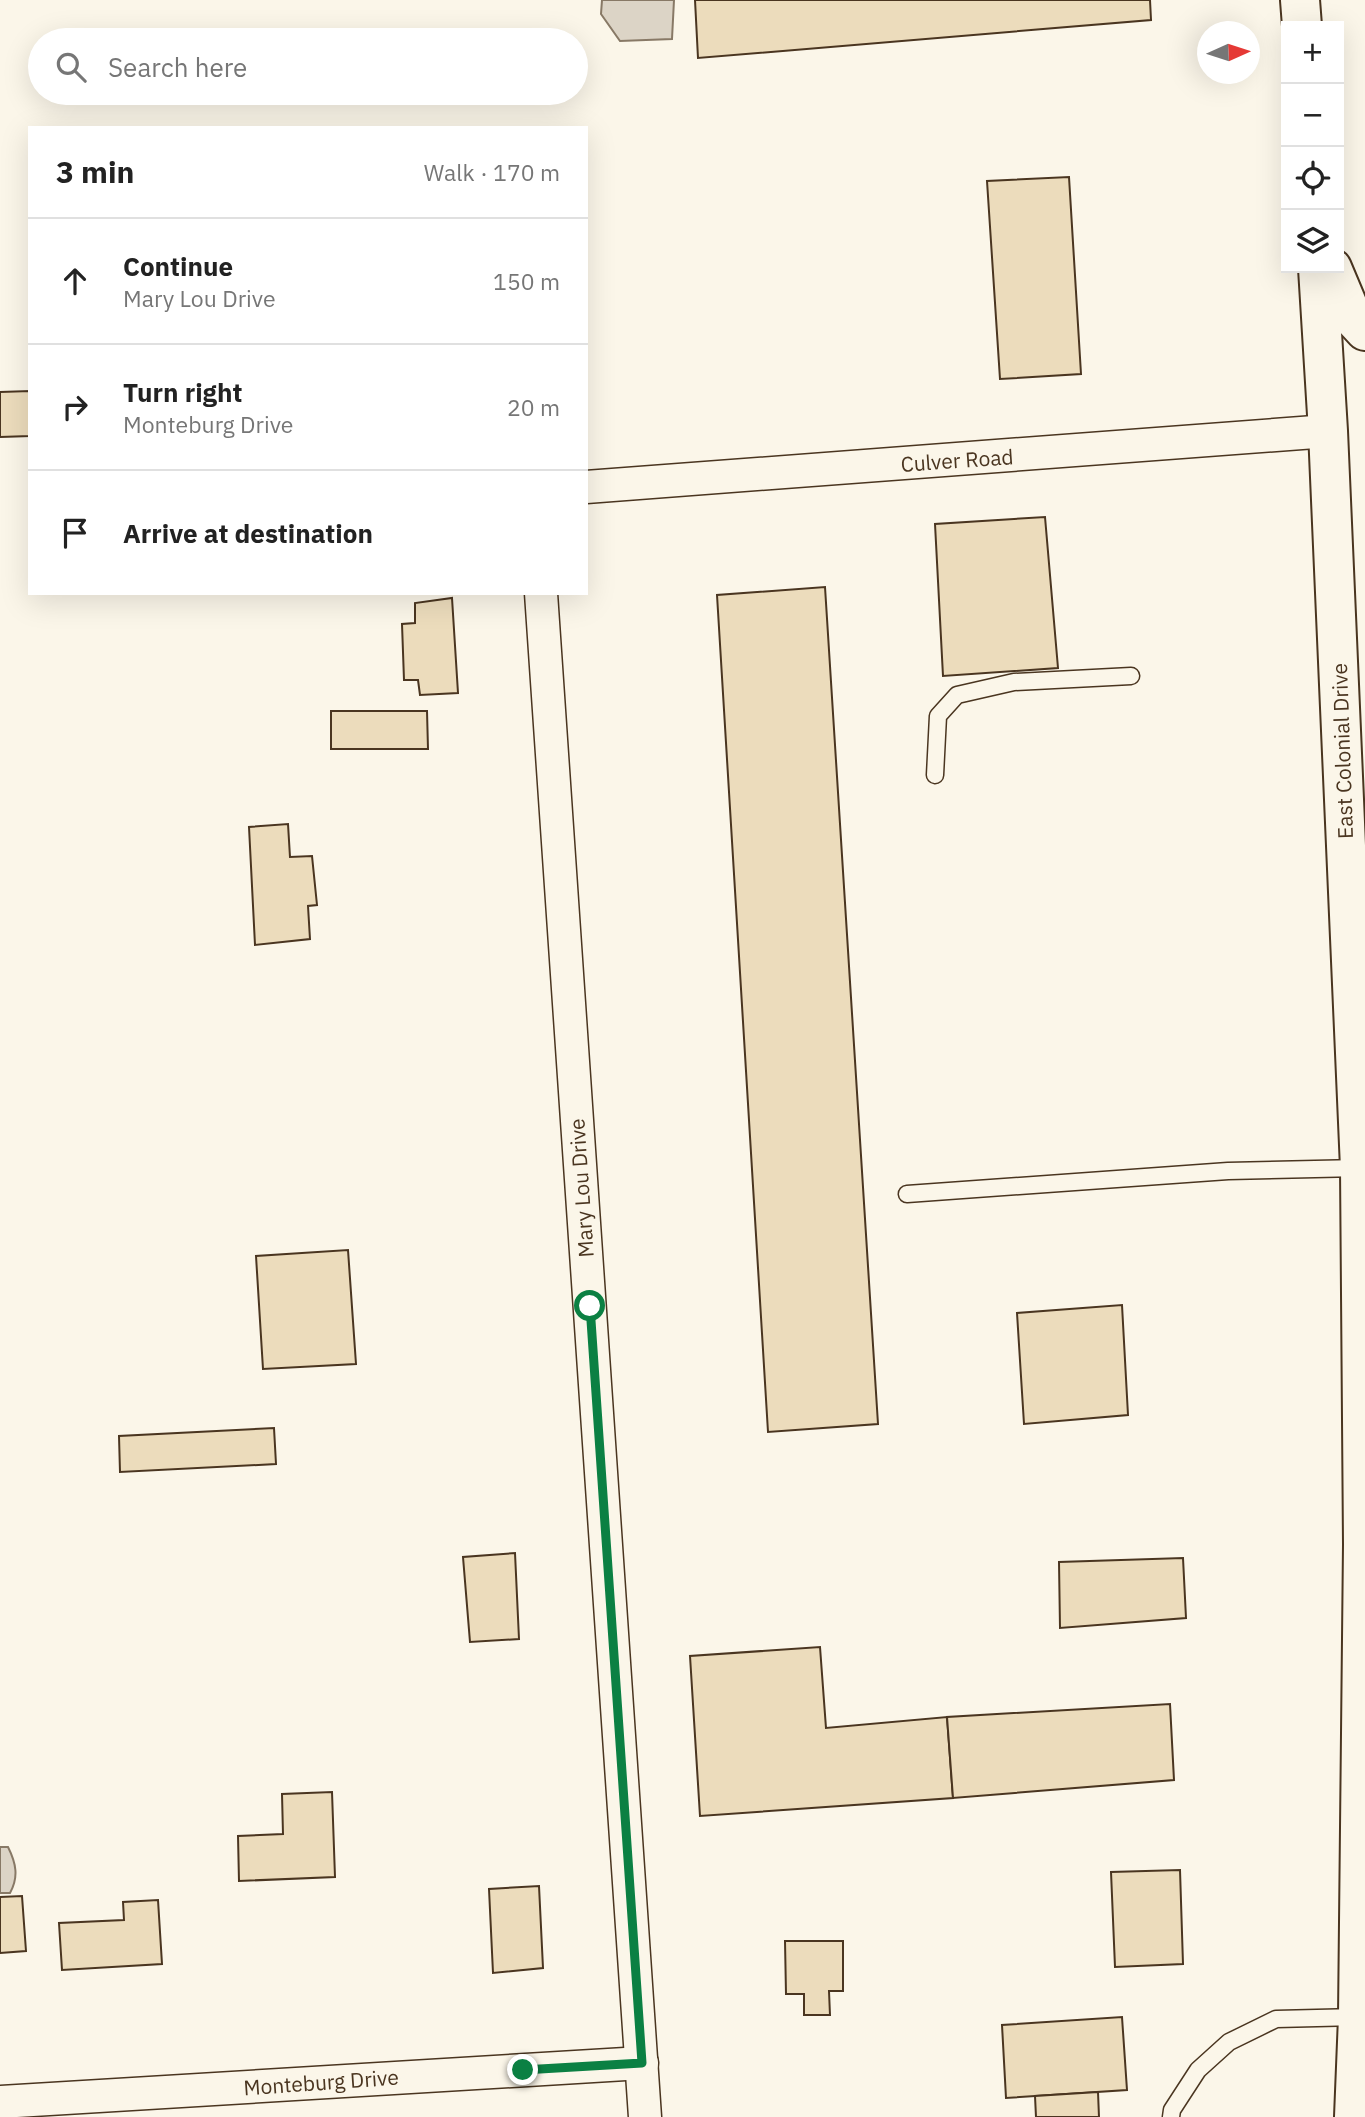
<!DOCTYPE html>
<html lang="en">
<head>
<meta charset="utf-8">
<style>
	:root { --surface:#fff; --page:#f2f2f2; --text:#222; --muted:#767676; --line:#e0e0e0 }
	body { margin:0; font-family:"IBM Plex Sans",sans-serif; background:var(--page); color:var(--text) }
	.controls { position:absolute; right:21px; top:21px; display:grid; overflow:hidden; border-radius:0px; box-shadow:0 7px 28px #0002 }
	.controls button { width:63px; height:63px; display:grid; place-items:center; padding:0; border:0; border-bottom:2px solid var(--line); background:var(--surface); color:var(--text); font:35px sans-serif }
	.compass { position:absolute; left:1197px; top:21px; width:63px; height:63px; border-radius:50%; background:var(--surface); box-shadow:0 7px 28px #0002; rotate:87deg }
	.stop { position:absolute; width:21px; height:21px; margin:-16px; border:5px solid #0b8043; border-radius:50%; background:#fff }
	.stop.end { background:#0b8043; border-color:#fff; box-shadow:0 2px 7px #0008 }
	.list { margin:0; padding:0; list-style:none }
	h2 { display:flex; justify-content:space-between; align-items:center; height:91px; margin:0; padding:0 28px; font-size:30px }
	h2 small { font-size:23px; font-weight:400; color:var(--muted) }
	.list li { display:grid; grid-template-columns:46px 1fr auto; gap:21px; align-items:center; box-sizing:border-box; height:126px; padding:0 28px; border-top:2px solid var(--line) }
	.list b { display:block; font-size:26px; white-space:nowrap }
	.list p { margin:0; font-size:23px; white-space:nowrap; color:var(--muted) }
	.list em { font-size:23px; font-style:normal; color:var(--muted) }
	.icon { flex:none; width:38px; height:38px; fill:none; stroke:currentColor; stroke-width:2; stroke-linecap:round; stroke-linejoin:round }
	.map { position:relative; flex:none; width:1365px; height:2117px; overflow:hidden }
	.search { position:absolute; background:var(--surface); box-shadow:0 7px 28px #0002; left:28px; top:28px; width:560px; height:77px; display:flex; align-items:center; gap:18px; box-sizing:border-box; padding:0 24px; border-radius:38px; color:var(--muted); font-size:26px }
	.panel { position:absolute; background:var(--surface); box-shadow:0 7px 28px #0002; left:28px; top:126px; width:560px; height:469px; border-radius:0px }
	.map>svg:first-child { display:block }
</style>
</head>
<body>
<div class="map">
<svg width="1365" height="2117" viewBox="0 0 1365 2117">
	<rect width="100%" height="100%" fill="#fbf6e9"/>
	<!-- water -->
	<g fill="#dcd4c6" stroke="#887966" stroke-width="2">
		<path d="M602 0H674L672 39 620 41 601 14Z"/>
		<path d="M0 1847H8C16 1863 19 1877 10 1893H0Z"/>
	</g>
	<!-- building -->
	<g fill="#ecdcbc" stroke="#4a3520" stroke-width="2">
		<path d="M695 0H1150L1151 20 698 58Z"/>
		<path d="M1069 177 1081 374 1000 379 987 181Z"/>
		<path d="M30 391V436L0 437V392Z"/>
		<path d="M1045 517 1058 668 943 676 935 524Z"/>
		<path d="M825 587 878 1424 768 1432 717 595Z"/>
		<path d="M452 598 458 693 420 695 418 680H404L402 624 415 623V603Z"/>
		<path d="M331 711H427L428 749H331Z"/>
		<path d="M288 824 290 857 312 856 317 905 308 906 310 939 255 945 249 827Z"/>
		<path d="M348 1250 356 1364 263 1369 256 1256Z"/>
		<path d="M1122 1305 1128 1415 1024 1424 1017 1313Z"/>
		<path d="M274 1428 276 1464 120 1472 119 1436Z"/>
		<path d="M515 1553 519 1639 470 1642 463 1557Z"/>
		<path d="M1183 1558 1186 1618 1060 1628 1059 1562Z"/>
		<path d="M820 1647 826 1728 947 1717 953 1798 700 1816 690 1656Z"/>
		<path d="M1170 1704 1174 1780 953 1798 947 1717Z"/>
		<path d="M332 1792 335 1877 239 1881 238 1836 283 1834 282 1794Z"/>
		<path d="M1180 1870 1183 1964 1115 1967 1111 1872Z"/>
		<path d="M539 1886 543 1968 493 1973 489 1889Z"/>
		<path d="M22 1896 26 1951 0 1953V1897Z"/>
		<path d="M158 1900 162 1964 62 1970 59 1923 124 1920 123 1902Z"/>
		<path d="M785 1941H843V1991H829L830 2015H804V1994H786Z"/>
		<path d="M1122 2017 1127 2090 1006 2098 1002 2025Z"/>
		<path d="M1098 2092 1099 2117H1036L1035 2096Z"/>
	</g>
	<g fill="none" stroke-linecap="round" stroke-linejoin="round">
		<defs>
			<g id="service">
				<path d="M935 775 938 716 957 695 1014 682 1131 676"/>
				<path d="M907 1194 1228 1171 1360 1168"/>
				<path d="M1171 2117 1172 2110 1198 2070 1229 2042 1276 2019 1358 2017"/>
			</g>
			<g id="minor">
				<path d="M586 487 1328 431"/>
				<path d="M541 593 645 2117"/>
				<path d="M0 2102 642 2063"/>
			</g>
			<g id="trunk">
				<path d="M1300 0 1302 26"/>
				<path d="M1318 268 1328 431 1360 1168 1363 1544 1358 2017 1354 2117"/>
				<path d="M1332 268 1353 318 1365 331"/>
			</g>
		</defs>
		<!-- service casing -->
		<use href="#service" stroke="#4a3520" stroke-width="19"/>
		<!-- minor casing -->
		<use href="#minor" stroke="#4a3520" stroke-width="35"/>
		<!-- trunk casing -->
		<use href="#trunk" stroke="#4a3520" stroke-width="42"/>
		<!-- service -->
		<use href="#service" stroke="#fbf6e9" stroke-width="16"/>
		<!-- minor -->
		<use href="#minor" stroke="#fbf6e9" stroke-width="32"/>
		<!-- trunk -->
		<use href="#trunk" stroke="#fbf6e9" stroke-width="38"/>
	</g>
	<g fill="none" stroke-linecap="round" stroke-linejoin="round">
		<!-- route -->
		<path stroke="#0b8043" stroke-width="9" d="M523 2070 642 2063 590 1306"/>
	</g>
	<g text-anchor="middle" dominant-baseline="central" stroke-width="5" stroke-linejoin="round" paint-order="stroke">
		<!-- street labels -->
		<g font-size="21" fill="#4a3520" stroke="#fbf6e9">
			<text transform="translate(957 460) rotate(-4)">Culver Road</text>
			<text transform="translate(1342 751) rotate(-92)">East Colonial Drive</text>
			<text transform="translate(581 1188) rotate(-94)">Mary Lou Drive</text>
			<text transform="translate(321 2082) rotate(-4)">Monteburg Drive</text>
		</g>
	</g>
</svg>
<div class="controls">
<button>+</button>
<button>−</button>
<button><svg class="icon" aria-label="locate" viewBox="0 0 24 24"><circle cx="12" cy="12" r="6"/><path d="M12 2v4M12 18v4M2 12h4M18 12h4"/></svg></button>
<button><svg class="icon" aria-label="layers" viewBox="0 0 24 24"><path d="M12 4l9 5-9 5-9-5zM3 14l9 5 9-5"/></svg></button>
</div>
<svg class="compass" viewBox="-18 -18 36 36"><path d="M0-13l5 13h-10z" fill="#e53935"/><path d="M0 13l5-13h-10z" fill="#767676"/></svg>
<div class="stop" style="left:590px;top:1306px"></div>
<div class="stop end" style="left:523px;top:2070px"></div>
<div class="search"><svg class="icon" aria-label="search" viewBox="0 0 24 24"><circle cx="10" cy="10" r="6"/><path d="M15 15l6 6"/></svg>Search here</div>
<section class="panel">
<h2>3 min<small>Walk · 170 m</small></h2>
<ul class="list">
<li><svg class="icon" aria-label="ahead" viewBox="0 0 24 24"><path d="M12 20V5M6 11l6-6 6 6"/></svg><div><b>Continue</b><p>Mary Lou Drive</p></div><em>150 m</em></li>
<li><svg class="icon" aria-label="right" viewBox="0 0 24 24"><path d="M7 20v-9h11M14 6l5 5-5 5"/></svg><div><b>Turn right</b><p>Monteburg Drive</p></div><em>20 m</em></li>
<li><svg class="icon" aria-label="arrive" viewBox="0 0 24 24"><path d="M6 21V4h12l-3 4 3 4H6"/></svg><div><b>Arrive at destination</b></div></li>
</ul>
</section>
</div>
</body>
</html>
